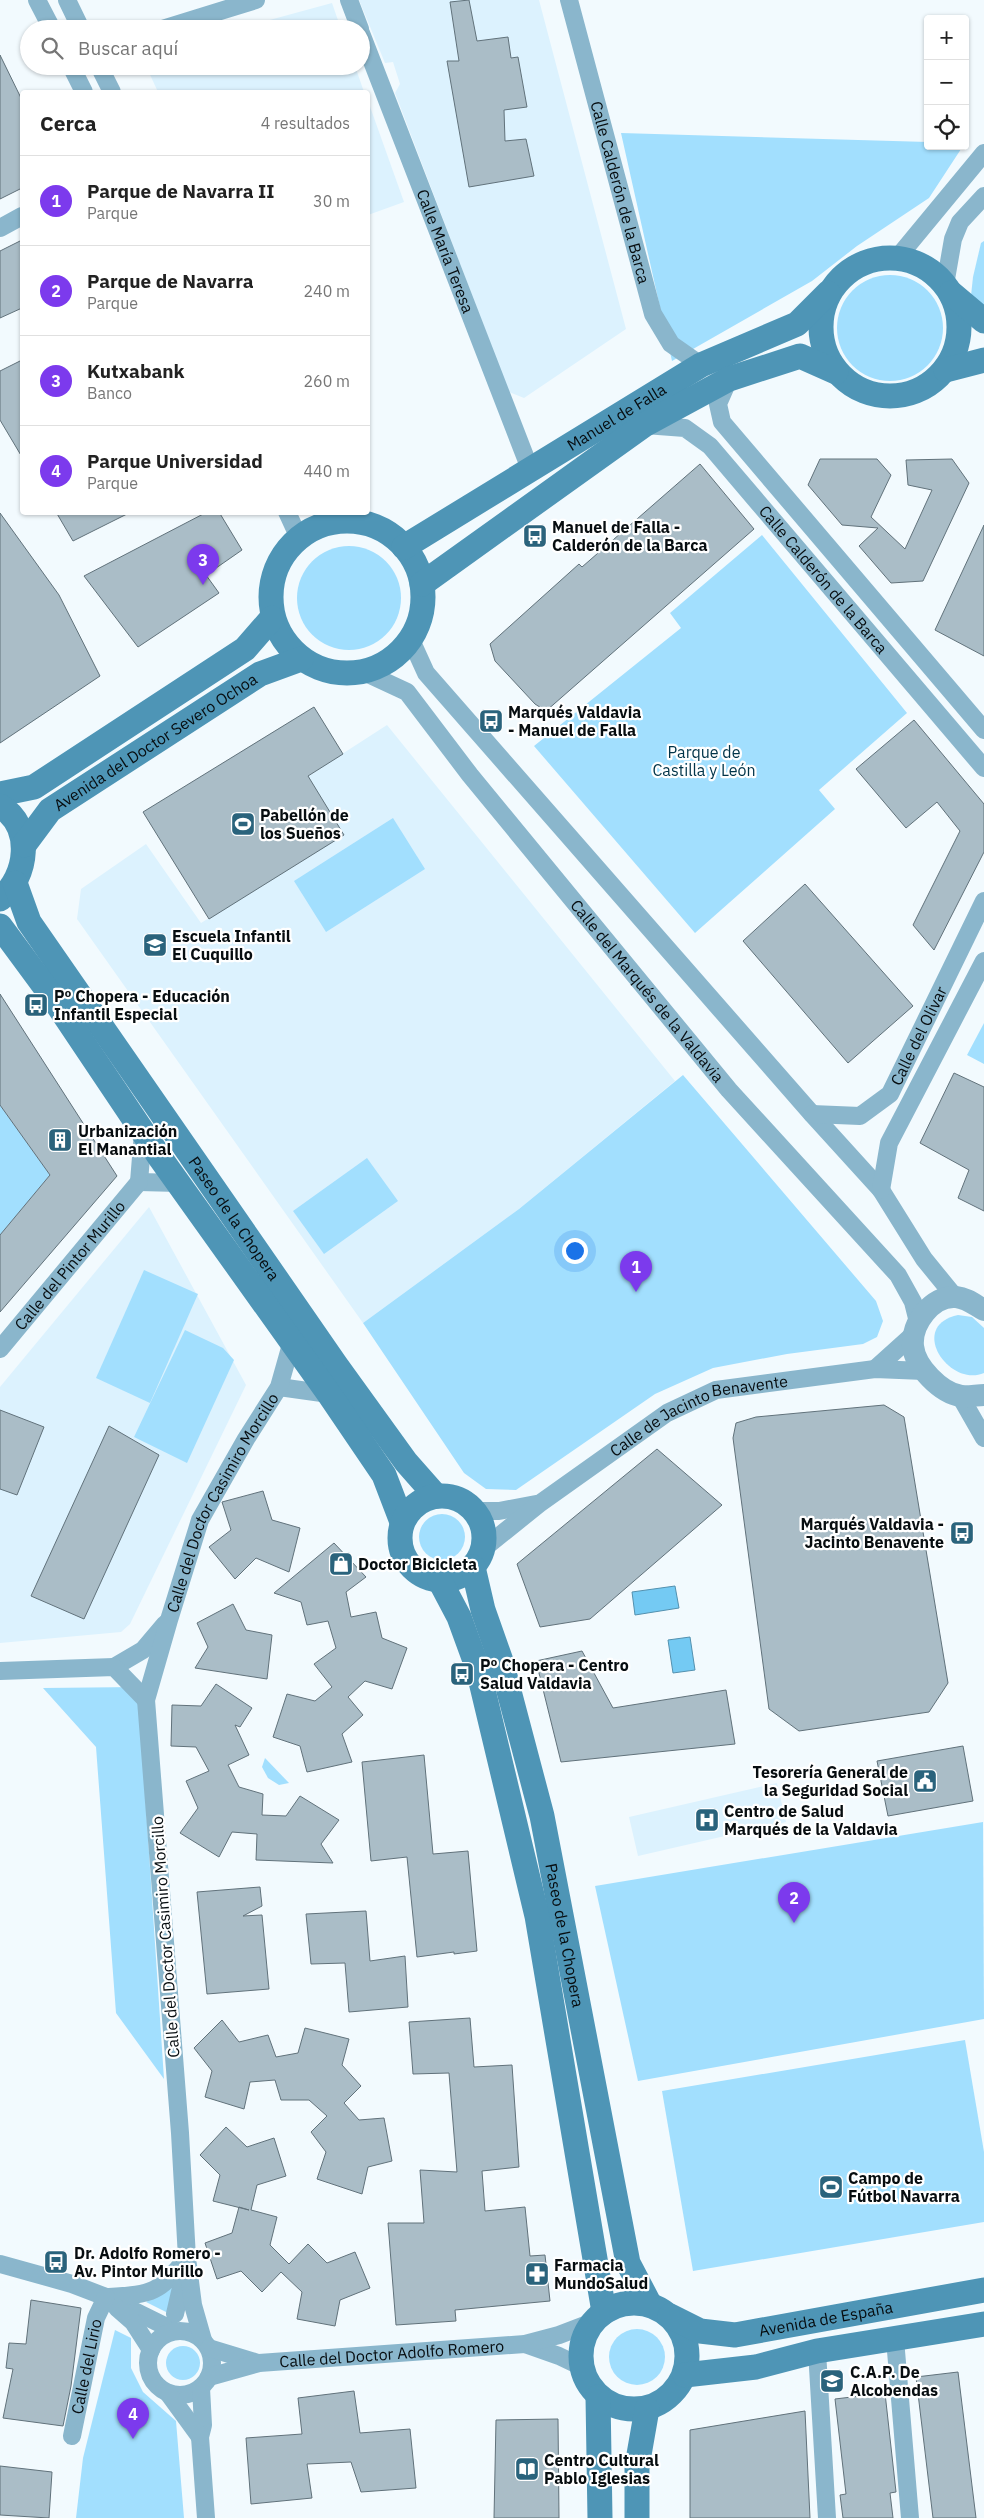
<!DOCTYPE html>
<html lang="es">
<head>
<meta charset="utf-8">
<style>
	:root { --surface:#fff; --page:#f2f2f2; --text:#222; --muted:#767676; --line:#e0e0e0; --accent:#7c3aed }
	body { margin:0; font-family:"IBM Plex Sans",sans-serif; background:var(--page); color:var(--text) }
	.controls { position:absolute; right:15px; top:15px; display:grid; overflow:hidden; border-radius:5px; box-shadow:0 1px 4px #0004 }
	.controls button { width:45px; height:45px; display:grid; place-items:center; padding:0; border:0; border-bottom:1px solid var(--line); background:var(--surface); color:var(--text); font:25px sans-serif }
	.you { position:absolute; left:574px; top:1250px; width:18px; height:18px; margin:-12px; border:4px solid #fff; border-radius:50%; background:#1a73e8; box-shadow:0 0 0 8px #1a73e833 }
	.badge { display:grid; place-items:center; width:32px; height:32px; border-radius:50%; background:var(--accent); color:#fff; font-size:16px; font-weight:700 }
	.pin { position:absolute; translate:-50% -41px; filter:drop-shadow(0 1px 2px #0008) }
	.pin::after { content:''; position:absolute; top:26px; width:18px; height:15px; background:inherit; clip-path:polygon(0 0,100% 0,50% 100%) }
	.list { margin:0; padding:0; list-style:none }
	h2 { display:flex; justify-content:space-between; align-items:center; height:65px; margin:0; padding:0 20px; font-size:21px }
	h2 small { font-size:16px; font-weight:400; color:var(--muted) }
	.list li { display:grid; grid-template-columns:32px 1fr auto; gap:15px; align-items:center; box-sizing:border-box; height:90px; padding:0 20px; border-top:1px solid var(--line) }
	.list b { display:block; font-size:19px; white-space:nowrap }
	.list p { margin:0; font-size:16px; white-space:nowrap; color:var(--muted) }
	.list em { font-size:16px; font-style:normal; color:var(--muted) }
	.icon { flex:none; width:28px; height:28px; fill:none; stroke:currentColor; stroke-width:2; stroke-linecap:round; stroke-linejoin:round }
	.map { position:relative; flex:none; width:984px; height:2518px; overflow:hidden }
	.search { position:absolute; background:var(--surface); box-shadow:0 1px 4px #0004; left:20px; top:20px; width:350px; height:55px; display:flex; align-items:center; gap:12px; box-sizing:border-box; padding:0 18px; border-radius:28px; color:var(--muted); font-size:19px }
	.panel { position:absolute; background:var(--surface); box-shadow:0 1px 4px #0004; left:20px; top:90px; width:350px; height:425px; border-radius:5px }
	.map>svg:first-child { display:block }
</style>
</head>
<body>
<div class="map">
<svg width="984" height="2518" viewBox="0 0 984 2518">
	<rect width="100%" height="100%" fill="#f2fafe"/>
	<!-- built -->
	<g fill="#dcf2fe">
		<path d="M359 0H539L626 329 524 398 509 392 395 93 400 84 393 62 385 63Z"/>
		<path d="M332 3 341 29H236Z"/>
		<path d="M146 66H355L364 92H158Z"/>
		<path d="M368 101 404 202 368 215Z"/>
		<path d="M387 725 675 1081 519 1209 363 1323 77 919 81 889 146 844 201 923 343 835 308 776Z"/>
		<path d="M149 1207 246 1385 130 1624 121 1632 0 1643V1387Z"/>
		<path d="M777 1783 786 1822 638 1856 629 1817Z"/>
	</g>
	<!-- green -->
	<g fill="#a2dffe">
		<path d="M621 133 928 142V146H963L929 198 857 246 812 281 672 361Z"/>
		<path d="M984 241V309L970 305 973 277 981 243Z"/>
		<circle cx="890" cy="328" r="53"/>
		<path d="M762 535 907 713 819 790 835 809 695 933 534 746 681 628 670 613Z"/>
		<circle cx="349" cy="598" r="52"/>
		<path d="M393 818 425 869 326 932 294 881Z"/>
		<path d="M984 1023V1064L967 1055Z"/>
		<path d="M683 1075 876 1301 883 1321 877 1337 863 1344 787 1354 713 1368 655 1394 516 1490 486 1489 464 1473 363 1323 519 1209Z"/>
		<path d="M0 1105 50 1175 0 1235Z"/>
		<path d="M367 1158 398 1201 324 1254 293 1211Z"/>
		<path d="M144 1270 198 1294 150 1403 96 1378Z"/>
		<path d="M958 1315 972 1317 984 1328V1373C949 1388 907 1326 958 1315Z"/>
		<path d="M185 1330 223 1348 234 1360 187 1463 134 1437Z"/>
		<circle cx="442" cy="1537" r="23"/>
		<path d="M138 1687 164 2079 116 2013 96 1747 43 1688Z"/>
		<path d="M265 1758 289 1783 279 1785 268 1778 262 1767Z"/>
		<path d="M983 1822 984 2019 638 2081 595 1886Z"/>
		<path d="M965 2040 984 2152V2222L693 2271 662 2091Z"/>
		<path d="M175 2286 168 2313 146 2302Z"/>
		<circle cx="637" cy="2357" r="28"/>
		<path d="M115 2330 131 2338V2368L143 2392 176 2421 184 2518H76L83 2458Z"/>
		<circle cx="183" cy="2363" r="17"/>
	</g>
	<!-- water -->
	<g fill="#74caf3" stroke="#5391af">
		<path d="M675 1586 679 1608 635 1615 632 1592Z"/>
		<path d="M690 1637 695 1670 673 1673 668 1640Z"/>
	</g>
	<!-- building -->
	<g fill="#aabdc7" stroke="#61727b">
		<path d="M469 0 477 41 508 37 511 58 518 57 527 107 504 110 505 141 526 139 534 176 469 187 447 61H459L450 2Z"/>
		<path d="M0 55 22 100V188L0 199Z"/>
		<path d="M22 240V308L0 318V251Z"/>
		<path d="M22 360V457L0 420V371Z"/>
		<path d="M820 459H877L891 475 871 517 905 549 932 490 908 485 906 460 952 459 969 483 923 581 891 583 859 546 878 528 842 525 808 485Z"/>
		<path d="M700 464 754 529 546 711 535 704 495 661 490 644 579 564 582 567Z"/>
		<path d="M56 512H131L73 541Z"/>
		<path d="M207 512H219L242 550 206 575 219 593 138 647 84 576Z"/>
		<path d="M0 513 59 595 100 676 0 743Z"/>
		<path d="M984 525V656L935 630Z"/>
		<path d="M314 707 343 754 308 776 344 835 209 919 143 812Z"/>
		<path d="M914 720 984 804V852L934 950 913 925 960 831 937 802 906 828 856 769Z"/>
		<path d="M805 884 913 1006 848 1063 743 941Z"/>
		<path d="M0 994 117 1176 0 1312V1235L50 1175 0 1105Z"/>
		<path d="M954 1073 984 1087V1211L958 1198 969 1170 920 1143Z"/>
		<path d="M884 1405 904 1417 948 1683 929 1712 799 1731 769 1709 733 1438 736 1423 756 1417Z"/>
		<path d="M0 1410 44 1427 17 1495 0 1489Z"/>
		<path d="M109 1426 159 1455 84 1619 31 1596Z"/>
		<path d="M657 1449 722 1505 590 1619 540 1627 517 1564Z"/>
		<path d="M263 1491 272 1520 300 1528 289 1572 256 1558 235 1579 209 1547 231 1530 222 1502Z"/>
		<path d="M334 1543 366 1577 346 1592 351 1617 376 1612 382 1638 407 1648 392 1689 365 1681 348 1697 363 1715 342 1734 352 1762 307 1772 300 1746 273 1737 287 1694 315 1701 332 1687 314 1664 336 1648 328 1621 307 1625 301 1602 274 1593Z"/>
		<path d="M233 1604 246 1630 272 1635 267 1679 195 1668 208 1647 197 1623Z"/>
		<path d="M582 1651 613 1708 726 1690 735 1744 561 1762 536 1661Z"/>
		<path d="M216 1684 252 1708 240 1727 235 1725 249 1755 228 1765 239 1787 263 1794 262 1815 286 1816 300 1796 339 1820 321 1844 333 1863 256 1860 257 1834 232 1832 219 1857 180 1833 198 1808 186 1781 209 1771 196 1747 171 1746 172 1705 201 1706Z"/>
		<path d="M963 1746 973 1801 888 1816 877 1761Z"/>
		<path d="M424 1755 433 1854 468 1851 477 1951 454 1954V1952L417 1957 407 1857 371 1861 362 1762Z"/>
		<path d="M260 1887 262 1906 243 1916 262 1915 269 1989 207 1994 197 1892Z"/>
		<path d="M366 1911 370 1961 405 1956 408 2007 349 2012 345 1963 311 1964 306 1914Z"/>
		<path d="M470 2018 474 2067 512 2065 519 2167 482 2171 485 2211 525 2207 530 2256 545 2255 550 2301 455 2310 456 2321 396 2325 388 2223H424L420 2170 457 2172 449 2073 413 2074 409 2022Z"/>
		<path d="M222 2020 239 2042 268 2035 276 2057 298 2053 305 2028 349 2039 342 2065 361 2086 344 2103 359 2120 384 2118 392 2161 368 2167 362 2194 317 2179 326 2152 311 2132 327 2116 309 2100H281L275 2080 250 2082 244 2109 205 2097 212 2071 194 2048Z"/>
		<path d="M226 2127 247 2147 274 2138 286 2176 257 2185 251 2210 277 2217 270 2245 289 2264 308 2244 327 2263 355 2252 370 2288 340 2300 335 2326 297 2319 302 2292 281 2272 262 2292 241 2271 217 2279 205 2243 232 2233 239 2207 249 2210 213 2201 220 2175 200 2155Z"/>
		<path d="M31 2300 81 2308 71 2386 63 2426 3 2418 13 2369 6 2368 9 2343 26 2344Z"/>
		<path d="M958 2372 976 2518H933L916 2377Z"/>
		<path d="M354 2391 360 2433 410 2429 416 2488 361 2492 351 2462 307 2464 312 2498 251 2504 246 2438 302 2434 298 2398Z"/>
		<path d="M885 2393 896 2492 890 2493 893 2518H843L840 2495 846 2494 835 2399Z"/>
		<path d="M805 2411 810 2518H690V2430Z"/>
		<path d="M558 2419 559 2518H494L496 2420Z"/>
		<path d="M0 2466 52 2472 49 2518 0 2515Z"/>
	</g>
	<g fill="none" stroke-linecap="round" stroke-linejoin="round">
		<!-- minor -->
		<g stroke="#8ab6cc" stroke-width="18">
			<path d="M37 0 52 29"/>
			<path d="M67 0 81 29"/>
			<path d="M349 0 360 29"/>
			<path id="s1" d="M569 0 653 314 671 344 701 365"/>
			<path d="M162 29 256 0"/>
			<path id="s2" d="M361 33 530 469"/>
			<path d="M71 66 84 92"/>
			<path d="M99 66 112 92"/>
			<path d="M0 228 22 216"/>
			<path d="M898 257 984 153"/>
			<path d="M945 285 953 239 960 222 984 196"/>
			<path d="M729 379 718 404 722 422 984 730"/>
			<path id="s3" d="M645 425 685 428 710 446 984 768"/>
			<path d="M287 512 299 538"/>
			<path d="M341 512 357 521"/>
			<path d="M411 640 426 673 812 1114 881 1190 924 1259 955 1297"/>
			<path id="s4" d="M364 672 407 692 470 775 729 1090 898 1275 913 1302 918 1322"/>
			<path id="s5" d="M812 1114 860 1116 890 1094 984 901"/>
			<path d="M143 1132 139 1182 179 1183"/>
			<path d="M881 1190 889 1143 984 961"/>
			<path id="s6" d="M0 1349 139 1182"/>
			<path d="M875 1369 915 1333"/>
			<path d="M279 1387 329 1394"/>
			<path d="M960 1396 984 1438"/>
			<path d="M474 1511H499L536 1504"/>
			<path id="s7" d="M483 1549 539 1504 667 1413 716 1390 875 1369 924 1371"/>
			<path d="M114 1667 143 1650 165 1624"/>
			<path d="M0 1671 114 1667 146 1700"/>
			<path d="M0 2264 72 2284 106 2297 175 2331"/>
			<path d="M109 2297C154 2294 158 2293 187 2258"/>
			<path d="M117 2308 133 2322 151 2350"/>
			<path d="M175 2314 185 2270"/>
			<circle cx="180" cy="2363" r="32"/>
			<path d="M895 2339 910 2518"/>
			<path id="s8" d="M203 2340 193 2305 187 2258 180 2133 146 1700 169 1620 200 1520 246 1439 279 1387 292 1341"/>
			<path d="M525 2344 559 2356 582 2367"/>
			<path d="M209 2348 258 2363"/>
			<path d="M817 2351 827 2518"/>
			<path id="s9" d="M209 2377 259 2363 525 2344 559 2335 593 2322"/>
			<path d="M201 2388 203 2425 200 2437 206 2518"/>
			<path d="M168 2393 200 2437"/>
			<path id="s10" d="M72 2436 96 2318 106 2297"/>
		</g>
		<!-- tertiary -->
		<path stroke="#8ab6cc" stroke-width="22" d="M984 1310C975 1305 967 1298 956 1297 932 1295 911 1324 913 1346 915 1367 941 1393 961 1396 968 1397 977 1395 984 1395"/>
		<!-- secondary -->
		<g stroke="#4e95b6" stroke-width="25">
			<circle cx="890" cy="327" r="69"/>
			<path d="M951 293 984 321"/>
			<path d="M946 370 984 360"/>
			<circle cx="347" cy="597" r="76"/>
			<path id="s11" d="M404 547 701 365 797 324 828 293"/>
			<path d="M422 584 644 425 729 379 800 356 836 372"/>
			<path d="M0 794 34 787 245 649 272 618"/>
			<path d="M0 806C34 826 28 877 0 899"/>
			<path id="s12" d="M24 845 50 810 260 674 301 659"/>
			<path id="s13" d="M15 883 29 922 336 1365 406 1462 436 1496"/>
			<path d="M0 926 51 995 161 1159 329 1394 384 1475 402 1522"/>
			<circle cx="442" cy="1538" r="42"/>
			<path id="s14" d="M473 1567 483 1610 501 1661 542 1816 628 2263 650 2305"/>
			<path d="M440 1581 459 1617 478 1669 537 1916 604 2312"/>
			<circle cx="634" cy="2356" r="53"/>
			<path id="s15" d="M670 2316 700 2331 735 2335 984 2290"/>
			<path d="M685 2375 756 2367 817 2351 984 2324"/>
			<path d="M598 2397 600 2518"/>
			<path d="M637 2518V2466L647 2409"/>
		</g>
	</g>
	<!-- icons -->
	<defs>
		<symbol id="bus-square" viewBox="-11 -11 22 22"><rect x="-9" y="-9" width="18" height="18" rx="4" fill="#2a637c" stroke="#fff"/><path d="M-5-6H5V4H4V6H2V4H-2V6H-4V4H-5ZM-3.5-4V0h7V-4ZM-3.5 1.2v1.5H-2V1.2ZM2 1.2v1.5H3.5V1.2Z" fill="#fff"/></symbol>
		<symbol id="stadium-square" viewBox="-11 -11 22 22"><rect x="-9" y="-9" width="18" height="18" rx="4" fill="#2a637c" stroke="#fff"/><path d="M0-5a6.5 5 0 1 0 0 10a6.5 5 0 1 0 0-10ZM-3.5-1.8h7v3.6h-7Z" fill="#fff"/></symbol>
		<symbol id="school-square" viewBox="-11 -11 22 22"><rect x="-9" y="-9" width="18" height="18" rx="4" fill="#2a637c" stroke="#fff"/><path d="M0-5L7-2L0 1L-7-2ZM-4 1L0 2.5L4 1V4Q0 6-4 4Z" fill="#fff"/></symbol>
		<symbol id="building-square" viewBox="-11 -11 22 22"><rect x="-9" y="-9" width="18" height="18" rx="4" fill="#2a637c" stroke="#fff"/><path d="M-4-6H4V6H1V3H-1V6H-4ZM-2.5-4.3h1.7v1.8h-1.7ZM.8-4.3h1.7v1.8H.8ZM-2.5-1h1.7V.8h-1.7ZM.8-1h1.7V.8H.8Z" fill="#fff"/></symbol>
		<symbol id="shop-square" viewBox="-11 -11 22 22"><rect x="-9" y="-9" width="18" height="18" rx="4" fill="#2a637c" stroke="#fff"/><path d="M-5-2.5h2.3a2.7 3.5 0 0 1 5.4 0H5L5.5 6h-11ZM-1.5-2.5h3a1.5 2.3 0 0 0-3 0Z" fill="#fff"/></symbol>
		<symbol id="civic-square" viewBox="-11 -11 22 22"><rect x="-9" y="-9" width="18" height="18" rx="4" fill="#2a637c" stroke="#fff"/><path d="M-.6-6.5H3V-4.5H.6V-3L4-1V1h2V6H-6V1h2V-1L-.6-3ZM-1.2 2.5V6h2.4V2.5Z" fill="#fff"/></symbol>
		<symbol id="hospital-square" viewBox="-11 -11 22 22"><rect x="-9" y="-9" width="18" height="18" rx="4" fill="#2a637c" stroke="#fff"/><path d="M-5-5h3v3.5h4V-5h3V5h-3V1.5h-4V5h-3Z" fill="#fff"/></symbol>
		<symbol id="pharmacy-square" viewBox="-11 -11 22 22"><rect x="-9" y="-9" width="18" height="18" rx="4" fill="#2a637c" stroke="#fff"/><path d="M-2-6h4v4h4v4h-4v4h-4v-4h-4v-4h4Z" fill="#fff"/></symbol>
		<symbol id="library-square" viewBox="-11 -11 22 22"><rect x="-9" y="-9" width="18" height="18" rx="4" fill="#2a637c" stroke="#fff"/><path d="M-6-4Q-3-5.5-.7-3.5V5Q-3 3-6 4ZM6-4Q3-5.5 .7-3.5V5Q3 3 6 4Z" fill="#fff"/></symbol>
	</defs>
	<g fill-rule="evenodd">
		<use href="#bus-square" x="521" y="522" width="28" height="28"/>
		<use href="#bus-square" x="477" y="707" width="28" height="28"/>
		<use href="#stadium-square" x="229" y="810" width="28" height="28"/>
		<use href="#school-square" x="141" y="931" width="28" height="28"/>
		<use href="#bus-square" x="22" y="991" width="28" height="28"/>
		<use href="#building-square" x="46" y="1126" width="28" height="28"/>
		<use href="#bus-square" x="948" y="1519" width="28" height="28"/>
		<use href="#shop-square" x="327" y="1550" width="28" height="28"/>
		<use href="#bus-square" x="448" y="1660" width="28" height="28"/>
		<use href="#civic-square" x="911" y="1767" width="28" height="28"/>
		<use href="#hospital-square" x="693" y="1806" width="28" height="28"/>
		<use href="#stadium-square" x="817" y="2173" width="28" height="28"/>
		<use href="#bus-square" x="42" y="2248" width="28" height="28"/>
		<use href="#pharmacy-square" x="523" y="2260" width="28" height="28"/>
		<use href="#school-square" x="818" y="2367" width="28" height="28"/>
		<use href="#library-square" x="513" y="2455" width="28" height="28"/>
	</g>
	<g text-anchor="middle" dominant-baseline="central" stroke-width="4.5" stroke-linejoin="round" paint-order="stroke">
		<!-- street labels -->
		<g font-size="16" fill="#070d10" stroke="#fff">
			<text stroke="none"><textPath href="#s1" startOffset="199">Calle Calderón de la Barca</textPath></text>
			<text stroke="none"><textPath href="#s2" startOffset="234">Calle María Teresa</textPath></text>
			<text stroke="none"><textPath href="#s11" startOffset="249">Manuel de Falla</textPath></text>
			<text stroke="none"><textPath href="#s3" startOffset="246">Calle Calderón de la Barca</textPath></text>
			<text stroke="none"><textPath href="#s12" startOffset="169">Avenida del Doctor Severo Ochoa</textPath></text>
			<text stroke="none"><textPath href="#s4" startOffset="431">Calle del Marqués de la Valdavia</textPath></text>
			<text stroke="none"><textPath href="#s5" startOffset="150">Calle del Olivar</textPath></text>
			<text stroke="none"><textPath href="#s13" startOffset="402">Paseo de la Chopera</textPath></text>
			<text stroke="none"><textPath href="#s6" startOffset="109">Calle del Pintor Murillo</textPath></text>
			<text stroke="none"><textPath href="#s7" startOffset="258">Calle de Jacinto Benavente</textPath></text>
			<text stroke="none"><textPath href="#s8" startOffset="856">Calle del Doctor Casimiro Morcillo</textPath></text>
			<text stroke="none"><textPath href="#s14" startOffset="380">Paseo de la Chopera</textPath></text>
			<text transform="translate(165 1937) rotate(-94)">Calle del Doctor Casimiro Morcillo</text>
			<text stroke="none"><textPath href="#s15" startOffset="161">Avenida de España</textPath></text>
			<text stroke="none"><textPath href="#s9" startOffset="185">Calle del Doctor Adolfo Romero</textPath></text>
			<text stroke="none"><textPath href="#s10" startOffset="71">Calle del Lirio</textPath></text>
		</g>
		<!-- poi labels -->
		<g font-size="16" font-weight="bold" fill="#070d10" stroke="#fff" text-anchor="start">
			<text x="552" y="527">Manuel de Falla -<tspan x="552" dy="18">Calderón de la Barca</tspan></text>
			<text x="508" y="712">Marqués Valdavia<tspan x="508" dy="18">- Manuel de Falla</tspan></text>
			<text x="260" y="815">Pabellón de<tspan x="260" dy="18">los Sueños</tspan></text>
			<text x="172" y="936">Escuela Infantil<tspan x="172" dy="18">El Cuquillo</tspan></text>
			<text x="54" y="996">Pº Chopera - Educación<tspan x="54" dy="18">Infantil Especial</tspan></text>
			<text x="78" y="1131">Urbanización<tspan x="78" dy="18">El Manantial</tspan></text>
			<text x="944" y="1524" text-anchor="end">Marqués Valdavia -<tspan x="944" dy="18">Jacinto Benavente</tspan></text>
			<text x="358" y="1564">Doctor Bicicleta</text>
			<text x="480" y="1665">Pº Chopera - Centro<tspan x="480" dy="18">Salud Valdavia</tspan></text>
			<text x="908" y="1772" text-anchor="end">Tesorería General de<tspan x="908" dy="18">la Seguridad Social</tspan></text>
			<text x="724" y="1811">Centro de Salud<tspan x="724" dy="18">Marqués de la Valdavia</tspan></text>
			<text x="848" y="2178">Campo de<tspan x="848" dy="18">Fútbol Navarra</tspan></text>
			<text x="74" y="2253">Dr. Adolfo Romero -<tspan x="74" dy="18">Av. Pintor Murillo</tspan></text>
			<text x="554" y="2265">Farmacia<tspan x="554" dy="18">MundoSalud</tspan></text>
			<text x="850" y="2372">C.A.P. De<tspan x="850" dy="18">Alcobendas</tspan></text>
			<text x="544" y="2460">Centro Cultural<tspan x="544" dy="18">Pablo Iglesias</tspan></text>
		</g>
		<!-- park labels -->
		<g font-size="16" fill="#003449" stroke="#fff">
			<text x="704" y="752">Parque de<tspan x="704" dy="18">Castilla y León</tspan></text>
		</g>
	</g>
</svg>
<div class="controls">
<button>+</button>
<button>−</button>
<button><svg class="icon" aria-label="locate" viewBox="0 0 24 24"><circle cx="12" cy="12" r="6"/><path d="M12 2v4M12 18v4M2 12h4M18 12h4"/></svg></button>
</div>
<div class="you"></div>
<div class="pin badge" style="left:636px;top:1292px">1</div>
<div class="pin badge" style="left:794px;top:1923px">2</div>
<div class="pin badge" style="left:203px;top:585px">3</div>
<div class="pin badge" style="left:133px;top:2439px">4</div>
<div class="search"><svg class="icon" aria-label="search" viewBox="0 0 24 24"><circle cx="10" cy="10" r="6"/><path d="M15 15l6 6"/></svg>Buscar aquí</div>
<section class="panel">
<h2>Cerca<small>4 resultados</small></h2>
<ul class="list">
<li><span class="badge">1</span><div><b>Parque de Navarra II</b><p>Parque</p></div><em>30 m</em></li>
<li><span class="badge">2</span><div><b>Parque de Navarra</b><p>Parque</p></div><em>240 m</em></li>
<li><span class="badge">3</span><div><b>Kutxabank</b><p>Banco</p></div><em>260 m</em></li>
<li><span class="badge">4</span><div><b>Parque Universidad</b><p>Parque</p></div><em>440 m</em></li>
</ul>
</section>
</div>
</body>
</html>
